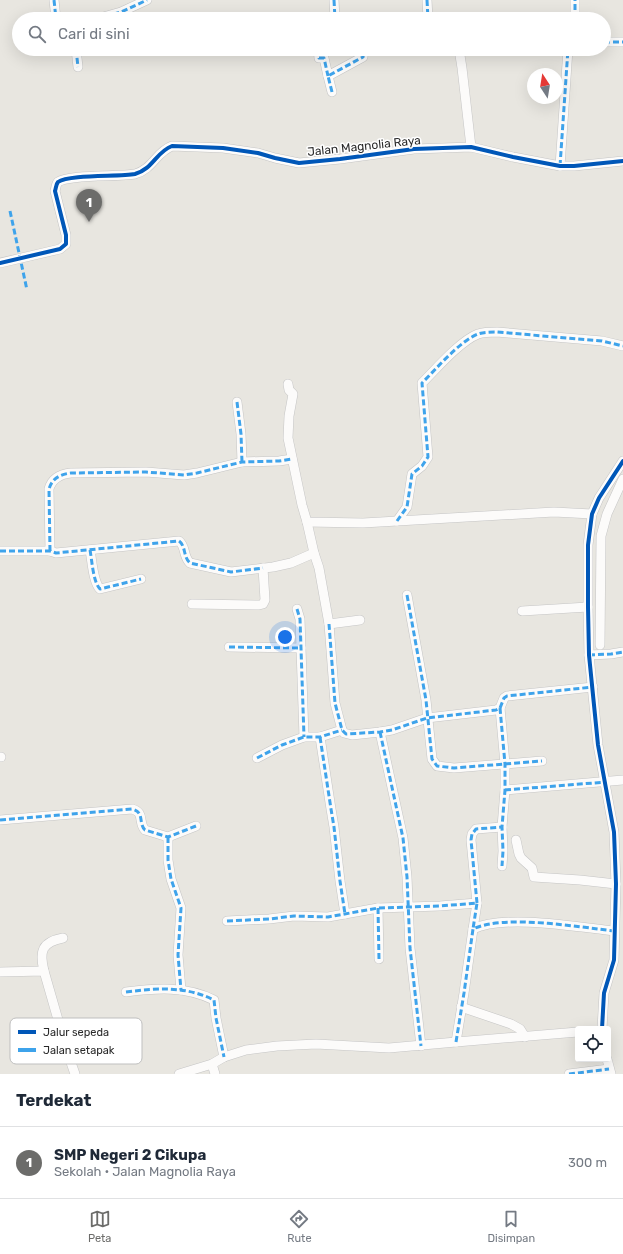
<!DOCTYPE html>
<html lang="id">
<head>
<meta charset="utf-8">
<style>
	:root { --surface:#fff; --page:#f2f2f3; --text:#1f2937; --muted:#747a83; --line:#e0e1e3; --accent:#6c6c6a }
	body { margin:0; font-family:Rubik,sans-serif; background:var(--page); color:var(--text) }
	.controls { position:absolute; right:12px; bottom:12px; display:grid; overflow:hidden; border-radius:4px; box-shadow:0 4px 16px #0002 }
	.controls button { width:36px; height:36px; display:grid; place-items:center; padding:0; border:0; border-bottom:1px solid var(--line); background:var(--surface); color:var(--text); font:20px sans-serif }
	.compass { position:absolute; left:527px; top:68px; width:36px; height:36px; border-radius:50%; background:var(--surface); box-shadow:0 4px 16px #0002; rotate:348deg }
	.you { position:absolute; left:285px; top:637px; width:14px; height:14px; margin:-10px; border:3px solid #fff; border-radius:50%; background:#1a73e8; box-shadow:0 0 0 6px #1a73e833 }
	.badge { display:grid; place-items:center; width:26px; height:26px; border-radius:50%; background:var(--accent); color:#fff; font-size:13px; font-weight:700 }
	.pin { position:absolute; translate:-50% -33px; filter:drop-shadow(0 1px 2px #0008) }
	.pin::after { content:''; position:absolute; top:21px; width:14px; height:12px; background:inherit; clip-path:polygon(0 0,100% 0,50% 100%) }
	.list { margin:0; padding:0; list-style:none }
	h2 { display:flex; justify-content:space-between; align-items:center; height:52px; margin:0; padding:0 16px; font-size:17px }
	h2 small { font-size:13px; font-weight:400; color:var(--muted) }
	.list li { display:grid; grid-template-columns:26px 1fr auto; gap:12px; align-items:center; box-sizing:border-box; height:72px; padding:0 16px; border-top:1px solid var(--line) }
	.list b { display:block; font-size:15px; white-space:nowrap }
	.list p { margin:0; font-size:13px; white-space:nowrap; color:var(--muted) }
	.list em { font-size:13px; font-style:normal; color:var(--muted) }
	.icon { flex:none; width:22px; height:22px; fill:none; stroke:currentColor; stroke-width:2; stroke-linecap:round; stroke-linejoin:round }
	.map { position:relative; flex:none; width:623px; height:1074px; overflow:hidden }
	.search { position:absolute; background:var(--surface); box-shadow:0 4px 16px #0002; left:12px; right:12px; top:12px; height:44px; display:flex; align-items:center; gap:10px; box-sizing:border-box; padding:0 14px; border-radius:22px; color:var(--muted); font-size:15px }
	.sheet { height:124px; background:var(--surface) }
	nav { display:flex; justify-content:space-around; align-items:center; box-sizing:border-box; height:56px; border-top:1px solid var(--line); background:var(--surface); font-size:11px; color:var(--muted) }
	nav a { display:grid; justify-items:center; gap:2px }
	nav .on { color:var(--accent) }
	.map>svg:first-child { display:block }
</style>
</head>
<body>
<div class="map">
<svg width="623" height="1074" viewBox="0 0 623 1074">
	<rect width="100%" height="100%" fill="#e8e6e0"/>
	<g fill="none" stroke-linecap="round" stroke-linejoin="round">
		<defs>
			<g id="minor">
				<path d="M54 0 56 19"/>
				<path d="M334 0 335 19"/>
				<path d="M427 0 428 19"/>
				<path d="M96 19 121 12 147 0"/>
				<path d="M506 19H526"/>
				<path d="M575 19V0"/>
				<path d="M604 42H623"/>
				<path d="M76 49 78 67"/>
				<path d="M318 49 319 58H324L328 76"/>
				<path d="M459 49 462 68 471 147"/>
				<path d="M332 92 328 76 363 57 364 49"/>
				<path d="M560 166 568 49"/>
				<path d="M0 263 60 249 66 244V235L55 191C56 188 56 184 58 182 69 174 119 177 135 174 153 169 156 152 172 146L223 148 258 153 275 158 299 163 340 159 414 149 471 147 513 157 560 166H574L623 161"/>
				<path d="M288 384 289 390 293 394 289 416 288 438 302 505 307 522 363 523 554 512 592 514"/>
				<path d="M237 402 241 434 242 462"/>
				<path d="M397 521 407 507 412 474 422 466 428 457 422 383C436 369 460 341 478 334 484 332 491 332 497 332L602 341 623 346"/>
				<path d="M307 522 314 553 319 568 329 624 335 703 342 730 344 733 352 735 380 732 392 730 427 718 496 710 500 708 504 698 507 696 593 687"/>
				<path d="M90 550C92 560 93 582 100 589L141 579"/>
				<path d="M0 551H50L56 553 179 541C186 546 183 557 190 563L231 572 273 567 291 563 314 553"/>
				<path d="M50 551 49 489C52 478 61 474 71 473L146 472 184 475 197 473 242 462 279 461 292 459"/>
				<path d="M407 595 426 700 432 759 437 766 454 768 542 761"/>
				<path d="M192 604 259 605 263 604 265 600 263 568"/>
				<path d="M297 609 300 619 304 737"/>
				<path d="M522 611 588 607"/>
				<path d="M329 624 360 620"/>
				<path d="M600 645 601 536 607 514 623 479"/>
				<path d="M229 647 301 648"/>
				<path d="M589 655 611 654 623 652"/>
				<path d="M500 708 505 764V790L502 827 503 851 502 866"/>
				<path d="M380 732 403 838 407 877 410 948 421 1046"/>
				<path d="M320 737 331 809 334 827 340 881 345 914"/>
				<path d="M0 757H1"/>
				<path d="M257 758 282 745 304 737H320L342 730"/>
				<path d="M505 790 623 780"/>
				<path d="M0 820 132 809C145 812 138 823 145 830L168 837 196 826"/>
				<path d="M168 837V860L171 879 181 908 178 955 181 990"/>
				<path d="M516 840 519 854 521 858 532 868 534 877 580 880 616 884"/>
				<path d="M477 903 471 840 472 834 476 829 502 827"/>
				<path d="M378 908 379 959"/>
				<path d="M227 921 269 919 294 916 328 917 378 908 440 906 477 903 473 929"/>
				<path d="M44 971C39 951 42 942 63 938"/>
				<path d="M0 972 44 971 67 1051 75 1074"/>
				<path d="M126 992C157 988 186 986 214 1000L216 1018 224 1057"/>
				<path d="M461 1007 511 1024 520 1029 525 1037"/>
				<path d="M602 1029 604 993 614 960 616 884 614 832 598 745 589 655 588 607V545L592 514 599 498 623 461"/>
				<path d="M456 1042 464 993 473 929C504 914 578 927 614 931"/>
				<path d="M607 1059 611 1074"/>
				<path d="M212 1064 215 1074"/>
				<path d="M179 1074 212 1064 224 1057 246 1050 277 1046 316 1044 389 1048 456 1042 578 1032"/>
				<path d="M569 1074 609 1069"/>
			</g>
		</defs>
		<!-- minor casing -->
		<use href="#minor" stroke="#c5c5c5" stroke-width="10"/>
		<!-- minor -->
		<use href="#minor" stroke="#fcfbfa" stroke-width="9"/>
		<!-- quiet -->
		<g stroke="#3ea3eb" stroke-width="3" stroke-dasharray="6 3" stroke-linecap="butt">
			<path d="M54 0 56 19"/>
			<path d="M334 0 335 19"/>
			<path d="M427 0 428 19"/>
			<path d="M96 19 121 12 147 0"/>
			<path d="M506 19H526"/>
			<path d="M575 19V0"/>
			<path d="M604 42H623"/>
			<path d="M76 49 78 67"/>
			<path d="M318 49 319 58H324L328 76"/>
			<path d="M332 92 328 76 363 57 364 49"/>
			<path d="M560 166 568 49"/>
			<path d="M10 211 27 290"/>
			<path d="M237 402 241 434 242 462"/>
			<path d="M397 521 407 507 412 474 422 466 428 457 422 383C436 369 460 341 478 334 484 332 491 332 497 332L602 341 623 346"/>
			<path d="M90 550C92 560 93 582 100 589L141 579"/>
			<path d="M0 551H50L56 553 179 541C186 546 183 557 190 563L231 572 263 568"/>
			<path d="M50 551 49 489C52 478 61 474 71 473L146 472 184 475 197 473 242 462 279 461 292 459"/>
			<path d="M407 595 426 700 432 759 437 766 454 768 542 761"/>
			<path d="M297 609 300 619 304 737"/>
			<path d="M329 624 335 703 342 730 346 734 380 732 392 730 427 718 496 710 500 708 504 698 507 696 593 687"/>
			<path d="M229 647 301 648"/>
			<path d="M589 655 611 654 623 652"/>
			<path d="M500 708 505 764V790L502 827 503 851 502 866"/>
			<path d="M380 732 403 838 407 877 410 948 421 1046"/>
			<path d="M320 737 331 809 334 827 340 881 345 914"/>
			<path d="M257 758 282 745 304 737H320L342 730"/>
			<path d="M505 790 606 782"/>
			<path d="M0 820 132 809C145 812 138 823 145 830L168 837 196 826"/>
			<path d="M168 837V860L171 879 181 908 178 955 181 990"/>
			<path d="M477 903 471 840 472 834 476 829 502 827"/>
			<path d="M378 908 379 959"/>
			<path d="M227 921 269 919 294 916 328 917 378 908 440 906 477 903 473 929"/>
			<path d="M126 992C157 988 186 986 214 1000L216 1018 224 1057"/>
			<path d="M456 1042 464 993 473 929C504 914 578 927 614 931"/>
			<path d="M569 1074 609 1069"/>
		</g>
		<defs>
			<g id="cycleway">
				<path d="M0 263 60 249 66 244V235L55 191C56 188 56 184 58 182 69 174 119 177 135 174 153 169 156 152 172 146L223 148 258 153 275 158 299 163 340 159 414 149 471 147 513 157 560 166H574L623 161"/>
				<path d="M602 1029 604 993 614 960 616 884 614 832 598 745 589 655 588 607V545L592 514 599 498 623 461"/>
			</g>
		</defs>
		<!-- cycleway casing -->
		<use href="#cycleway" stroke="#fff" stroke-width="6"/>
		<!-- cycleway -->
		<use href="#cycleway" stroke="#0057b8" stroke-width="4"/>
	</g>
	<g text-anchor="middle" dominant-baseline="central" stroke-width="3" stroke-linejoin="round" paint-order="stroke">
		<!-- street labels -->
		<g font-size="12" fill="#2a2a2a" stroke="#fff">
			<text transform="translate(364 146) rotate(-6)">Jalan Magnolia Raya</text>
		</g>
	</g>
	<!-- legend -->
	<rect x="10" y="1018" width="132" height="46" rx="6" fill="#fff" stroke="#bfbfbf" stroke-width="1"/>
	<rect x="18" y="1030" width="18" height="4" fill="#0057b8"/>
	<rect x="18" y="1048" width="18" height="4" fill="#3ea3eb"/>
	<g font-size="11" fill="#2a2a2a">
		<text x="43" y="1036">Jalur sepeda</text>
		<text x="43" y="1054">Jalan setapak</text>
	</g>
</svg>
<div class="controls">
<button><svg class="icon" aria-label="locate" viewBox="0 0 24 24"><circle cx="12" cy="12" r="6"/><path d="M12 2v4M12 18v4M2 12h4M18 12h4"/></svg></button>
</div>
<svg class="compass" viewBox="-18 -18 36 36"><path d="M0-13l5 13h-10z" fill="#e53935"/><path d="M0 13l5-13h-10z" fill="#747a83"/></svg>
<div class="you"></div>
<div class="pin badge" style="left:89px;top:222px">1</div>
<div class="search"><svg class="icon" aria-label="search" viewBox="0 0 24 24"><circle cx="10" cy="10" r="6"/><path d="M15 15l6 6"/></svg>Cari di sini</div>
</div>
<section class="sheet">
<h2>Terdekat<small></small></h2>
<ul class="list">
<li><span class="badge">1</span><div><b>SMP Negeri 2 Cikupa</b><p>Sekolah · Jalan Magnolia Raya</p></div><em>300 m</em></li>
</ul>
</section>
<nav>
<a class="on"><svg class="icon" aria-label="map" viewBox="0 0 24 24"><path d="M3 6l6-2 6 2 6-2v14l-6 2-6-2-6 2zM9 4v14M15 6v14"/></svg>Peta</a>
<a><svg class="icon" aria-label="directions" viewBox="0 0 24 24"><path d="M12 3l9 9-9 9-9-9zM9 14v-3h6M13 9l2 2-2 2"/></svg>Rute</a>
<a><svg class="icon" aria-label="saved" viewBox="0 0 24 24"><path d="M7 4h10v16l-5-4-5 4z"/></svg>Disimpan</a>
</nav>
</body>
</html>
